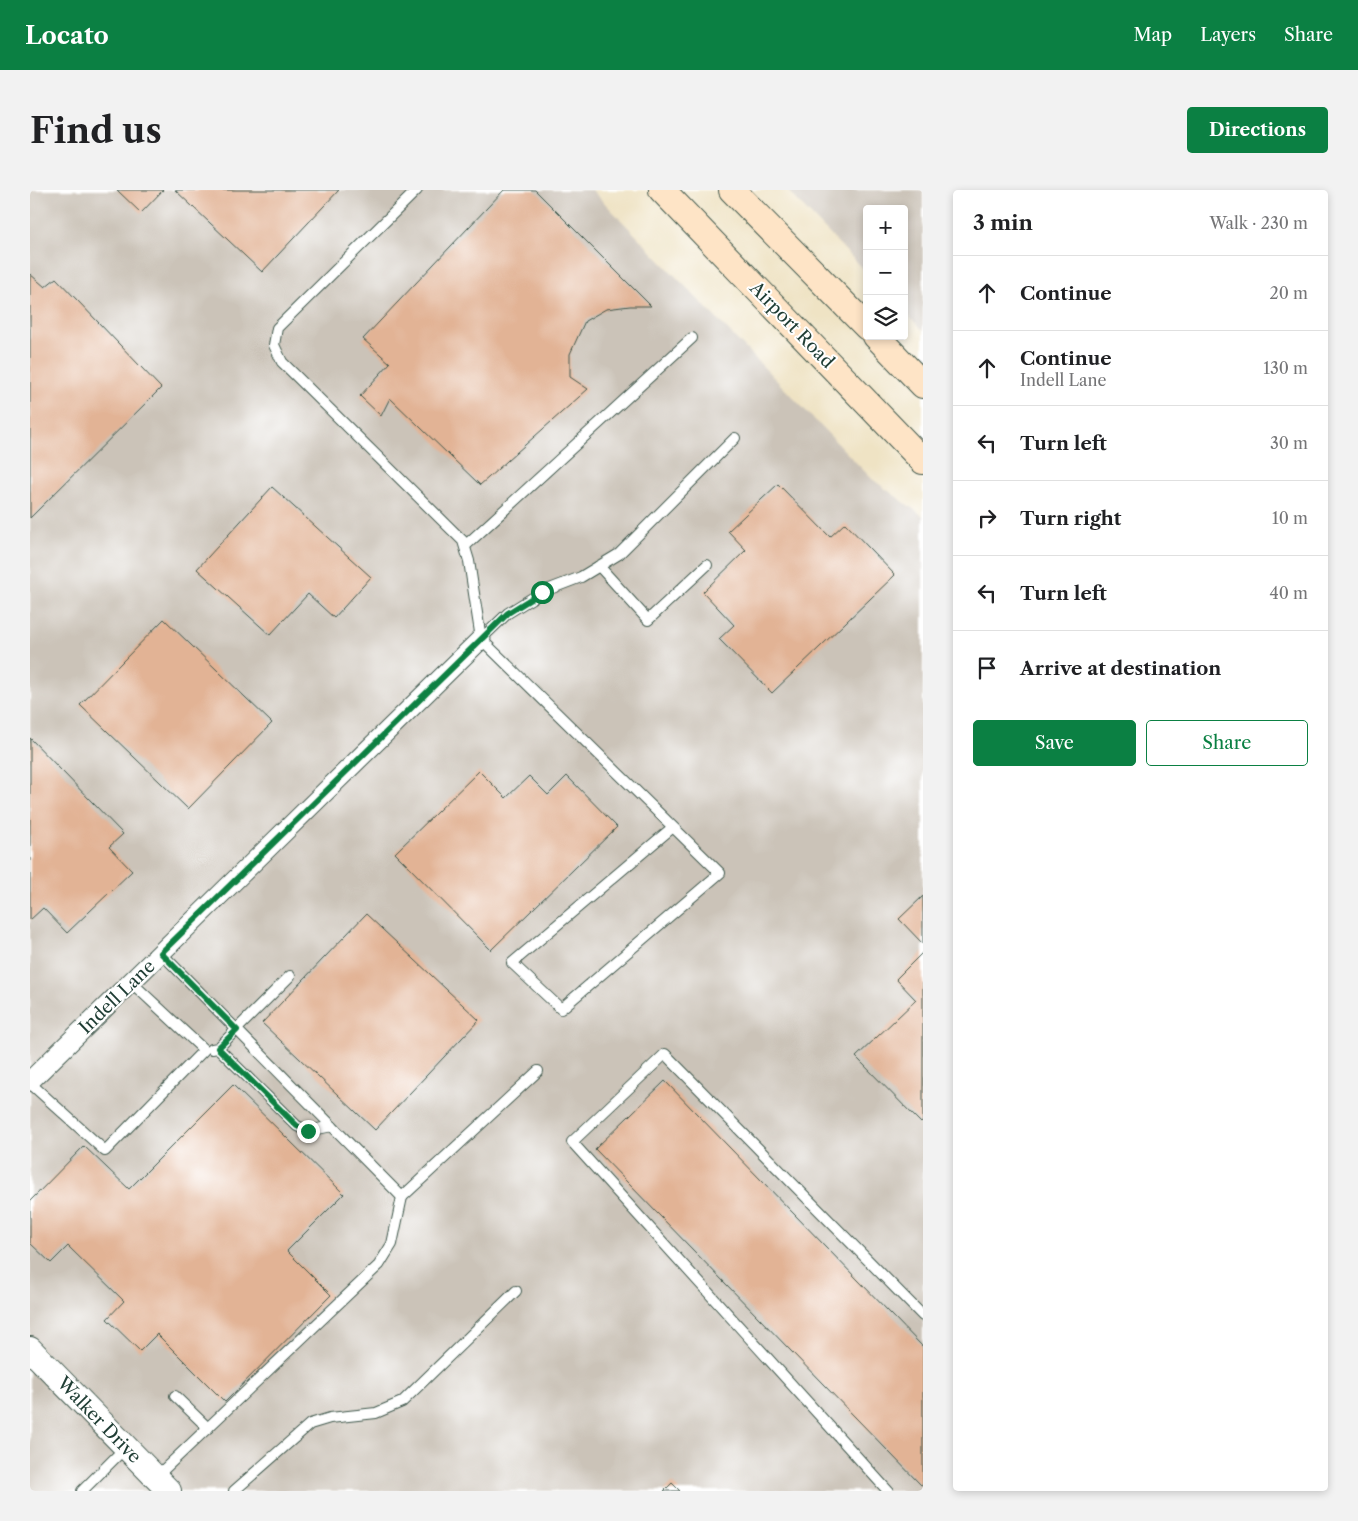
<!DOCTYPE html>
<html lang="en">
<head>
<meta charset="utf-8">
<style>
	:root { --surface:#fff; --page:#f2f2f2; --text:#202124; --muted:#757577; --line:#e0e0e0; --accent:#0b8043 }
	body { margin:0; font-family:"Libre Caslon Text",serif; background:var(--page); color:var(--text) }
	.controls { position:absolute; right:15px; top:15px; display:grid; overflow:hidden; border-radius:5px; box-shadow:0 2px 8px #0003 }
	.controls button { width:45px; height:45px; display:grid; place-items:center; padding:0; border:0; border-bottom:1px solid var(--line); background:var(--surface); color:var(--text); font:25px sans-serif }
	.stop { position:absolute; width:15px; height:15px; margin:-11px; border:4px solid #0b8043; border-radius:50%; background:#fff }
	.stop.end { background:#0b8043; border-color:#fff; box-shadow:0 1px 5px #0008 }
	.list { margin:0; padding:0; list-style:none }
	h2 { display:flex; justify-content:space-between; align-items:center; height:65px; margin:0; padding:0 20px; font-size:21px }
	h2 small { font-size:16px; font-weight:400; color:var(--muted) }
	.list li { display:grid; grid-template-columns:32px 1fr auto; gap:15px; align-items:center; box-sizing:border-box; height:75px; padding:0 20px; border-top:1px solid var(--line) }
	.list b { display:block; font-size:19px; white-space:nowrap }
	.list p { margin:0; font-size:16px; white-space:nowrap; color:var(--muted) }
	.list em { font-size:16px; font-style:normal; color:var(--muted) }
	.actions { display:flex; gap:10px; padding:15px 20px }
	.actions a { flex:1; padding:11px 0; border:1px solid var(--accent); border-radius:5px; text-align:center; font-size:18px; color:var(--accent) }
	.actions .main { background:var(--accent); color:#fff }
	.icon { flex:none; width:28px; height:28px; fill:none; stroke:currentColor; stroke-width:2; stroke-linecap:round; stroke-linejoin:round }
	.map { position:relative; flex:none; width:893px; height:1301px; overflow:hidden; border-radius:5px }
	header { display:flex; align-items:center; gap:30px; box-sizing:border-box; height:70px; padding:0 25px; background:var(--accent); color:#fff }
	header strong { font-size:24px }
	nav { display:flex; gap:28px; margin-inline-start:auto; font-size:18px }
	.intro { display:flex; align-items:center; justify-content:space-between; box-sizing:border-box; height:120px; padding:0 30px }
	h1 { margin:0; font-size:35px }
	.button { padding:12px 22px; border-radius:5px; background:var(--accent); color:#fff; font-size:18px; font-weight:700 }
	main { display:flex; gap:30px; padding:0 30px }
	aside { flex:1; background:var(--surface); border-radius:5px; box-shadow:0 2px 8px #0003 }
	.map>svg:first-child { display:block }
</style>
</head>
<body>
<header>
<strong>Locato</strong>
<nav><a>Map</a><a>Layers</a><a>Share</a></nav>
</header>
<div class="intro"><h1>Find us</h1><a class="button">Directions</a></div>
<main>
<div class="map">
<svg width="893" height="1301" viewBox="0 0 893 1301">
	<rect width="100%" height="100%" fill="#fff"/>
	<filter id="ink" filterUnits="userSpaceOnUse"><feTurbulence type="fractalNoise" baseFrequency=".02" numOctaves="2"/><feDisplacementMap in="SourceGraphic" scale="10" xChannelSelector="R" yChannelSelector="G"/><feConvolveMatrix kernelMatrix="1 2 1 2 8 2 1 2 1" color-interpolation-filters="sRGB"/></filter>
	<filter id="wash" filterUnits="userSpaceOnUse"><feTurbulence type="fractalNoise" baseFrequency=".0096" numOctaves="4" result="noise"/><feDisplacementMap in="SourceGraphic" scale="20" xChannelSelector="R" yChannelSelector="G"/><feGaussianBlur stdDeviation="1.12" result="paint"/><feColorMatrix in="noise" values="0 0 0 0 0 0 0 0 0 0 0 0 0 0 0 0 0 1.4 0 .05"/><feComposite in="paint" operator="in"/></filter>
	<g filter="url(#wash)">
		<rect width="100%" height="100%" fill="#efe3c4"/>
		<!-- industrial -->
		<g fill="#cbc3b8">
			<path d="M0 0H562L842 289 893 326V1301H0Z"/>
			<path d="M757 0H893V141L874 121V19H837V83Z"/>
		</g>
		<g id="blocks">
			<!-- building -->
			<g fill="#e2b395">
				<path d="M87 0H133L111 23Z"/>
				<path d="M145 0H309L232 82Z"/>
				<path d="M474 0H505L621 116H600L576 119 555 131 540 164V187L558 199 450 295 360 208 351 226 330 206 360 173 333 149Z"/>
				<path d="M0 84 15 97 26 88 131 198 0 328Z"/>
				<path d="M748 294 800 347 815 333 865 385 742 503 689 449 704 435 673 402 716 360 698 341Z"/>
				<path d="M242 297 341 387 304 428 278 404 240 445 167 379Z"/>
				<path d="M134 429 242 533 158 619 50 515Z"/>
				<path d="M0 548 93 644 79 657 102 681 37 743 13 718 0 730Z"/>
				<path d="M449 581 476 608 499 586 518 605 537 586 587 637 461 760 365 663Z"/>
				<path d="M893 706V754L869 729Z"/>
				<path d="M336 724 449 830 345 940 232 833Z"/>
				<path d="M893 762V931L891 933 826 867 886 810 866 789Z"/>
				<path d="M635 891 893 1157V1294L891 1295 565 959Z"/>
				<path d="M203 895 314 1004 257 1061 301 1105 195 1212 127 1144 110 1161 77 1129 94 1111 38 1056 21 1073 0 1053V1011L54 956 99 999Z"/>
				<path d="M642 1293 650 1301H634Z"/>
			</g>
		</g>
	</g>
	<g filter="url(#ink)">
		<use href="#blocks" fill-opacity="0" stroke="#3e564a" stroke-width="1"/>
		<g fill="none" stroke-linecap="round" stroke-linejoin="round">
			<defs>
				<g id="service">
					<path d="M387 0 247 138 244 155 252 172 433 351 439 371 451 449"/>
					<path d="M435 356 662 148"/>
					<path d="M569 376 618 430 677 375"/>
					<path d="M643 637 482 773 531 819 690 683 451 449 478 423 512 402 551 387 589 364 705 248"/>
					<path d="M131 763 372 1007 508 881"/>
					<path d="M188 858 267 936 278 941 302 936"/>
					<path d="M182 859 188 858 260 786"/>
					<path d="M0 893 75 961 174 860 101 792"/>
					<path d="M145 1206 178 1238"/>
					<path d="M126 1287 349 1075 362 1054 372 1007"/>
					<path d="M52 1301 96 1257"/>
					<path d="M204 1301 280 1234 300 1228 346 1223 372 1212 486 1101"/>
					<path d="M858 1301 542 952 635 864 893 1126"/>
				</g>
				<path id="minor" d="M0 891 451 449"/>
				<path id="tertiary" d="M0 1159 139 1301"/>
				<g id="secondary">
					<path d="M632 0 893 271"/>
					<path d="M702 0 837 137"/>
					<path d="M846 146 893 195"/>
				</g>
			</defs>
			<!-- service casing -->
			<use href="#service" stroke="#3e564a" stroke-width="12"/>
			<!-- minor casing -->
			<use href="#minor" stroke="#3e564a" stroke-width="21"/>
			<!-- tertiary casing -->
			<use href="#tertiary" stroke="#3e564a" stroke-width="26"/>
			<!-- secondary casing -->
			<use href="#secondary" stroke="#3e564a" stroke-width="28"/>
			<!-- service -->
			<use href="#service" stroke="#fff" stroke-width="10"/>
			<!-- minor -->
			<use href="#minor" stroke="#fff" stroke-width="19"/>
			<!-- tertiary -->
			<use href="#tertiary" stroke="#fff" stroke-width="24"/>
			<!-- secondary -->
			<use href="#secondary" stroke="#fee4c6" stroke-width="26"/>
		</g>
	</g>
	<g fill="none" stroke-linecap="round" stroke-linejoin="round" filter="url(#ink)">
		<!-- route -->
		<path stroke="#0b8043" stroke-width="6" d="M278 941 267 936 188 858 207 840 131 763 478 423 512 402"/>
	</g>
	<g text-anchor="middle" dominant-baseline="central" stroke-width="4" stroke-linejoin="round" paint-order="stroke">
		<!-- street labels -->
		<g font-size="18" fill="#1f3d34" stroke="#fff">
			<text transform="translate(762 135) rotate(46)">Airport Road</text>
			<text transform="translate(87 807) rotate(-44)">Indell Lane</text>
			<text transform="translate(69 1230) rotate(46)">Walker Drive</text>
		</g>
	</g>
</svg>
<div class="controls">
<button>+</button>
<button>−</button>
<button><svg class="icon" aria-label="layers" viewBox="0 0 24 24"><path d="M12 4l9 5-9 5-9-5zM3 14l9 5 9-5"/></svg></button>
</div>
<div class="stop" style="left:512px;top:402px"></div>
<div class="stop end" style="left:278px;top:941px"></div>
</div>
<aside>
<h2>3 min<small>Walk · 230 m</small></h2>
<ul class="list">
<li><svg class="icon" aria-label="ahead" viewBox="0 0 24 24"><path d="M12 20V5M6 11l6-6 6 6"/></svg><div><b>Continue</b></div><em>20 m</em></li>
<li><svg class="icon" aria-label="ahead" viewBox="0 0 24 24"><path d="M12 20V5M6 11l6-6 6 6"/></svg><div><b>Continue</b><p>Indell Lane</p></div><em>130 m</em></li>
<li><svg class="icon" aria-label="left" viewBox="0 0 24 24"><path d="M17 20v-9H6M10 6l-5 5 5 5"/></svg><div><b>Turn left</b></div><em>30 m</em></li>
<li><svg class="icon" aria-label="right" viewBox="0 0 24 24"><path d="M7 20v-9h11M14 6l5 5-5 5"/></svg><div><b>Turn right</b></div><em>10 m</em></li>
<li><svg class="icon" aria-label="left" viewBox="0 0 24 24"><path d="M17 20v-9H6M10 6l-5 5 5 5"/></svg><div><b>Turn left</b></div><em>40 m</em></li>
<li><svg class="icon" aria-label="arrive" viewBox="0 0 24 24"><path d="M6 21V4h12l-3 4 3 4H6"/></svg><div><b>Arrive at destination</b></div></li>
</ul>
<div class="actions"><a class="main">Save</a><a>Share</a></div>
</aside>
</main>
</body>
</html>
